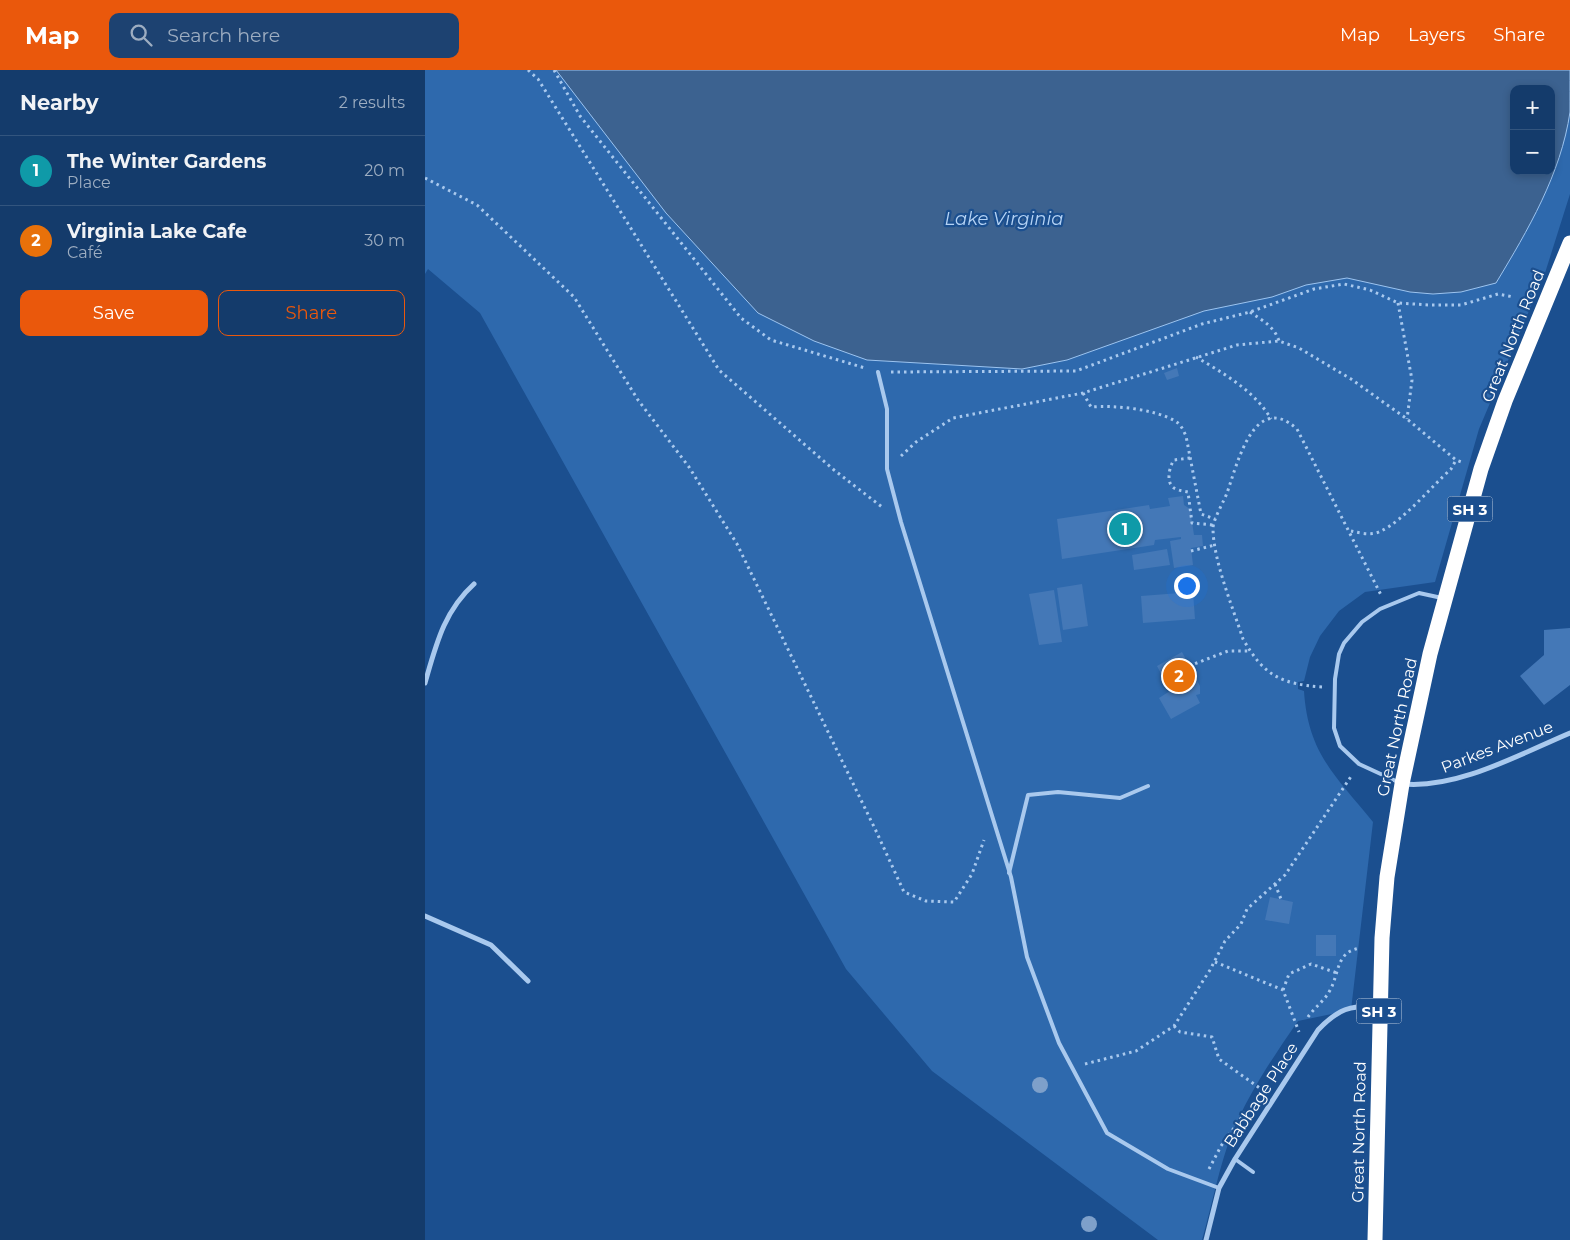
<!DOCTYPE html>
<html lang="en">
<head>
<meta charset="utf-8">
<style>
	:root { --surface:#143b6b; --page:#1d4271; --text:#f1f3f6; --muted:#9dadc1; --line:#33557e; --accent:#ea580c }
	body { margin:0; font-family:Montserrat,sans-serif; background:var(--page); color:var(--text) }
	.controls { position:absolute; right:15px; top:15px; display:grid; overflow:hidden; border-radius:10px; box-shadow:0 2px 8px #0003 }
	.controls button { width:45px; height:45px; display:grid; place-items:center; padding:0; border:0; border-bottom:1px solid var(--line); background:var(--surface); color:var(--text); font:25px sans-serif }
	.you { position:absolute; left:761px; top:515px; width:18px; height:18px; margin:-12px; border:4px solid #fff; border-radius:50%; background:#1a73e8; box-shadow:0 0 0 8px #1a73e833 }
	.badge { display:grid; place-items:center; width:32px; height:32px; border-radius:50%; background:var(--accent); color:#fff; font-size:16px; font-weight:700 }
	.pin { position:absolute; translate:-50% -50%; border:2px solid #fff; box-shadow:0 1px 5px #0006 }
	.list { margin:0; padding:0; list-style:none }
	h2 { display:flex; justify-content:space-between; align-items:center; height:65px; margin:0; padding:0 20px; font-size:21px }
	h2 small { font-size:16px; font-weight:400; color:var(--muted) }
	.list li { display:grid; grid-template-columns:32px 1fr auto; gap:15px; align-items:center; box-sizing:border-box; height:70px; padding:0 20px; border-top:1px solid var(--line) }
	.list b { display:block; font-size:19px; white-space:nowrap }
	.list p { margin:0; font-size:16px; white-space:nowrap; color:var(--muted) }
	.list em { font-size:16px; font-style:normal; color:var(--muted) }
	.actions { display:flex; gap:10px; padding:15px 20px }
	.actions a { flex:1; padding:11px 0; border:1px solid var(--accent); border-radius:10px; text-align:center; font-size:18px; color:var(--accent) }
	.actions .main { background:var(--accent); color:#fff }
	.icon { flex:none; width:28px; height:28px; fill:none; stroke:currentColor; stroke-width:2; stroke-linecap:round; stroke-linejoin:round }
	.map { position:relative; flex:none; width:1145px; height:1170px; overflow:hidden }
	header { display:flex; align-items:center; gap:30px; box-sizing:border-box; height:70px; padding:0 25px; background:var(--accent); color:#fff }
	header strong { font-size:24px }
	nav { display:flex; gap:28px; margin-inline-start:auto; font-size:18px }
	.search { width:350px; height:45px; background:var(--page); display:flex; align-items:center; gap:12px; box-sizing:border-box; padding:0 18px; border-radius:10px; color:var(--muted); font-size:19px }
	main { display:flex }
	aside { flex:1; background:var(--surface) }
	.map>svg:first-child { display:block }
</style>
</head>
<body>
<header>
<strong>Map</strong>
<div class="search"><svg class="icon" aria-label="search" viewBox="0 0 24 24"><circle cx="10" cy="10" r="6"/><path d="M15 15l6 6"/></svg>Search here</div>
<nav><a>Map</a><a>Layers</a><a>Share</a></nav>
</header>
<main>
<aside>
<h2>Nearby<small>2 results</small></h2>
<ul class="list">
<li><span class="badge" style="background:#0f9aa8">1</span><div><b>The Winter Gardens</b><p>Place</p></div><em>20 m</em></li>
<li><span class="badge" style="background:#e8710a">2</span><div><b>Virginia Lake Cafe</b><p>Café</p></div><em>30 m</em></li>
</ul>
<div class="actions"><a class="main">Save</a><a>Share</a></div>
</aside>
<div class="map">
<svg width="1145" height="1170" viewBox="0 0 1145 1170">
	<rect width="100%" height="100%" fill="#1b4f8f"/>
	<!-- green -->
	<path fill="#2e69ad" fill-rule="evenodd" d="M0 0H1145V124L1120 203 1054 359 1010 512 940 522 914 541 895 566 885 587 879 611 873 612V619L879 621C883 684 911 706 948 752L926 940 873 951C848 987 824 1023 807 1063 794 1097 787 1135 777 1170H733L507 1001 421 899 55 243 3 199 0 204ZM1089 19H1126V101H1089Z"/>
	<!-- water -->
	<path fill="#3c6290" stroke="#9cc4f0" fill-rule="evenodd" d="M131 0H1145C1145 14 1145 29 1145 42 1136 104 1103 160 1071 213L1036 222 1008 224 985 222 922 208 881 215 847 227 779 241 642 290 597 299 442 290 389 271 333 243 241 143ZM1089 19H1126V101H1089Z"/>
	<!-- building -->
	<g fill="#4478b7">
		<path d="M752 298 754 306 742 310 739 303Z"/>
		<path d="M758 426 759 435 765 439 769 465H777L778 476 766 478 768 495 749 498 745 471 756 469V467L730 470 729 475 637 489 632 449 724 435 725 439 745 436 743 428Z"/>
		<path d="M742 479 745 495 709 500 707 485Z"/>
		<path d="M657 514 663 556 638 560 632 518Z"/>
		<path d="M629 520 637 572 614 575 604 524Z"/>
		<path d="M768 522 770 549 718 553 716 526Z"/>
		<path d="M1145 558V615L1119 635 1095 606 1119 585V560Z"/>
		<path d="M757 582 775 616V624L771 625 775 633 746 649 734 628 745 621 732 596Z"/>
		<path d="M845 827 868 832 864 854 840 850Z"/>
		<rect x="891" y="865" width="20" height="21"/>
	</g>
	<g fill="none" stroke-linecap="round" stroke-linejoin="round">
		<!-- path -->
		<g stroke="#a9c9ee" stroke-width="3" stroke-dasharray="2.5 4" stroke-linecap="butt">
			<path d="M103 0 113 9 294 300 409 400 457 437"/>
			<path d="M129 0 155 46 316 248 346 270 440 298"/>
			<path d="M0 108 52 135 149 227 213 330 264 397 312 474 452 763 479 822 501 831 529 832 547 804 559 770"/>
			<path d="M973 233 987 310 982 349"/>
			<path d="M825 242C838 251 849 256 854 271"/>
			<path d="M771 287C798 303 830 321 846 349"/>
			<path d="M466 302 651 301 777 254 825 242 889 219 919 214 945 220 973 233 1004 235H1036L1073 224 1089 227"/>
			<path d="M658 323 666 337C689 335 730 339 750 351 756 354 758 360 761 366L776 444 790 449"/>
			<path d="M476 386 491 372 528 348 658 323 812 275 854 271 874 278 926 309 982 349 1031 390 1039 393"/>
			<path d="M765 388 749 390C744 397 740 415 751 419 755 421 759 421 763 422L767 453 788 455"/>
			<path d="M926 461C935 463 947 466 956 461 978 451 1007 416 1026 399L1031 390"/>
			<path d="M766 481 790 475"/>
			<path d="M764 596 803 581H825"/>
			<path d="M897 617C856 614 839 606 818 569 808 538 788 490 788 458 788 450 799 431 802 423 812 395 829 320 872 359L956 525"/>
			<path d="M850 814 856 829"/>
			<path d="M790 892 858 920 874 962"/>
			<path d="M858 920 864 904 886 894 912 903"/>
			<path d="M883 947C889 938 899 931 904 922 915 904 910 881 936 878"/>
			<path d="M749 956 755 962 787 967 794 989 836 1019"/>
			<path d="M660 994 711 981 749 956 785 900 800 871 816 854 822 839 860 805 927 705"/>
			<path d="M784 1099 796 1076 821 1041"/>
		</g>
		<!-- lane -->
		<g stroke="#a9c9ee" stroke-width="4">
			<path d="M453 302 462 339V399L476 452 586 807 602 887 634 973 682 1063 743 1099 794 1118"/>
			<path d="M973 712 934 694 915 676 909 658 910 609 914 584 919 573 937 552 955 539 994 523 1017 528"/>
			<path d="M584 803 603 725 633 722 695 728 723 716"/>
			<path d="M810 1089 828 1102"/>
		</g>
		<!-- street -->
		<g stroke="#a9c9ee" stroke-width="5">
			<path d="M0 613C11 575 19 541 49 514"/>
			<path d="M978 714C1033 719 1095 684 1145 663"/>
			<path d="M0 846 66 875 103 911"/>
			<path d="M781 1170 794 1118 810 1089 893 960C913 939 925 935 954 936"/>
		</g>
		<!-- highway -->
		<path stroke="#fff" stroke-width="15" d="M950 1170 957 868 962 807 977 714 1005 584 1056 399 1080 331 1145 173"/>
	</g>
	<!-- trees -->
	<g fill="#7ea0ca">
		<circle cx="615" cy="1015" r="8"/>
		<circle cx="664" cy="1154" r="8"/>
	</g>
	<g text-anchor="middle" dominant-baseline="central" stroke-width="4.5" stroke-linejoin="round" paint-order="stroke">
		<!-- shield labels -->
		<g fill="#1b4f8f" stroke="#bbcadd" stroke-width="1">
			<rect x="1022.5" y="426.5" width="45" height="25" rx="4"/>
			<rect x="931.5" y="928.5" width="45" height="25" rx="4"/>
		</g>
		<g font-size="15" font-weight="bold" fill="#fff">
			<text x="1045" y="439">SH 3</text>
			<text x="954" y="941">SH 3</text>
		</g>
		<!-- street labels -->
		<g font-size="16" fill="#fff" stroke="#1b4f8f">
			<text transform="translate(1088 266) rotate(-68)">Great North Road</text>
			<text transform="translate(972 657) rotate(-78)">Great North Road</text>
			<text transform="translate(1072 677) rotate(-21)">Parkes Avenue</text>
			<text transform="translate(836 1025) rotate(-57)">Babbage Place</text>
			<text transform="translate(934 1062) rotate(-89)">Great North Road</text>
		</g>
		<!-- water labels -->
		<g font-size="18" font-style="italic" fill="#b5d3f5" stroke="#1b4f8f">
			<text x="579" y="149">Lake Virginia</text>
		</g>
	</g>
</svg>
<div class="controls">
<button>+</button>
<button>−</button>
</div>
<div class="you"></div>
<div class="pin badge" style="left:700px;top:459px;background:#0f9aa8">1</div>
<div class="pin badge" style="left:754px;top:606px;background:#e8710a">2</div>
</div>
</main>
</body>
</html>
